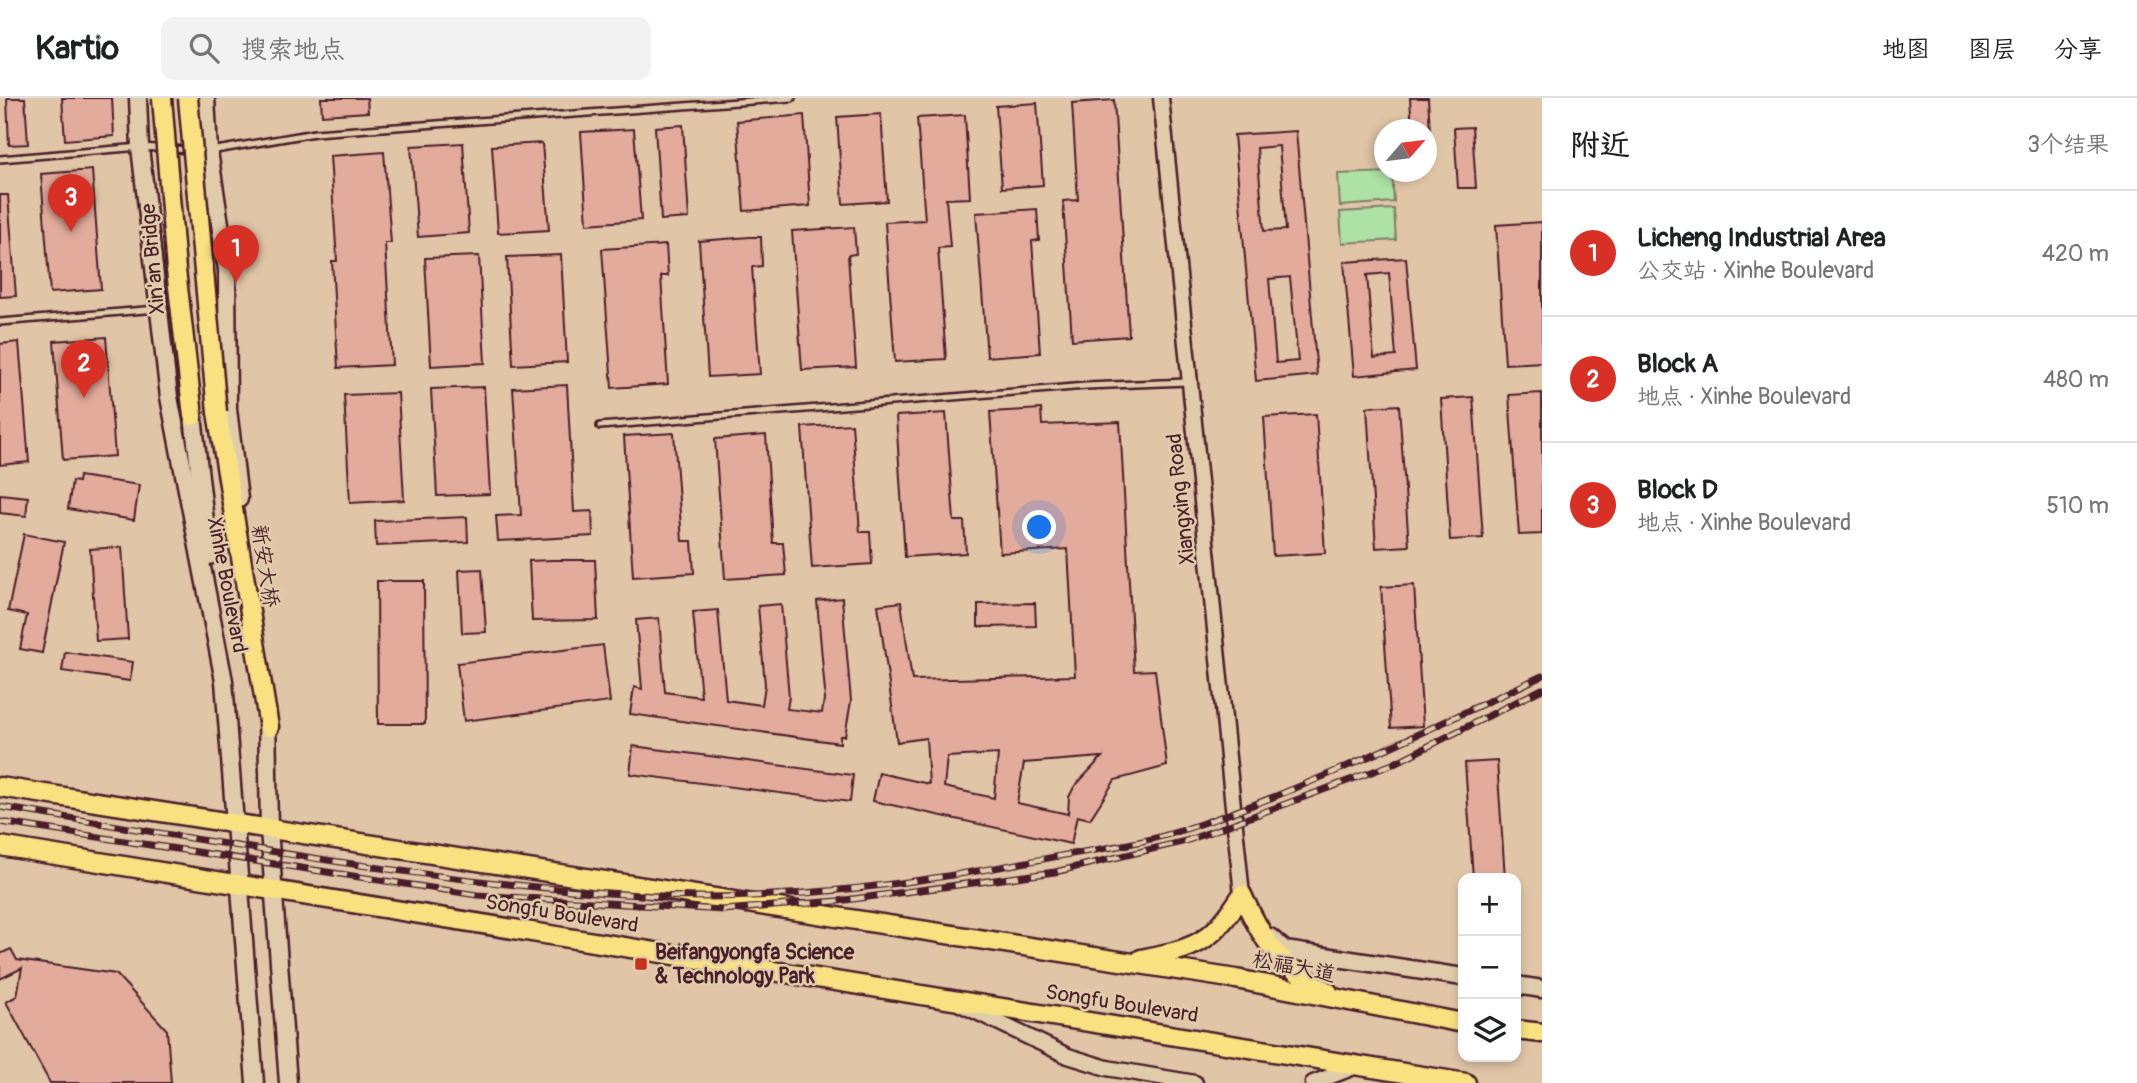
<!DOCTYPE html>
<html lang="zh">
<head>
<meta charset="utf-8">
<style>
	:root { --surface:#fff; --page:#f2f2f2; --text:#202124; --muted:#757577; --line:#e0e0e0; --accent:#d93025 }
	body { margin:0; font-family:Pangolin,"LXGW WenKai TC",sans-serif; background:var(--page); color:var(--text) }
	.controls { position:absolute; right:21px; bottom:21px; display:grid; overflow:hidden; border-radius:14px; box-shadow:0 4px 10px #0003 }
	.controls button { width:63px; height:63px; display:grid; place-items:center; padding:0; border:0; border-bottom:2px solid var(--line); background:var(--surface); color:var(--text); font:35px sans-serif }
	.compass { position:absolute; left:1374px; top:21px; width:63px; height:63px; border-radius:50%; background:var(--surface); box-shadow:0 4px 10px #0003; rotate:62deg }
	.you { position:absolute; left:1040px; top:430px; width:24px; height:24px; margin:-18px; border:5px solid #fff; border-radius:50%; background:#1a73e8; box-shadow:0 0 0 10px #1a73e833 }
	.badge { display:grid; place-items:center; width:46px; height:46px; border-radius:50%; background:var(--accent); color:#fff; font-size:23px; font-weight:700 }
	.pin { position:absolute; translate:-50% -58px; filter:drop-shadow(0 2px 4px #0008) }
	.pin::after { content:''; position:absolute; top:37px; width:24px; height:21px; background:inherit; clip-path:polygon(0 0,100% 0,50% 100%) }
	.list { margin:0; padding:0; list-style:none }
	h2 { display:flex; justify-content:space-between; align-items:center; height:91px; margin:0; padding:0 28px; font-size:30px }
	h2 small { font-size:23px; font-weight:400; color:var(--muted) }
	.list li { display:grid; grid-template-columns:46px 1fr auto; gap:21px; align-items:center; box-sizing:border-box; height:126px; padding:0 28px; border-top:2px solid var(--line) }
	.list b { display:block; font-size:26px; white-space:nowrap }
	.list p { margin:0; font-size:23px; white-space:nowrap; color:var(--muted) }
	.list em { font-size:23px; font-style:normal; color:var(--muted) }
	.icon { flex:none; width:38px; height:38px; fill:none; stroke:currentColor; stroke-width:2; stroke-linecap:round; stroke-linejoin:round }
	.map { position:relative; flex:none; width:1542px; height:985px; overflow:hidden }
	header { display:flex; align-items:center; gap:42px; box-sizing:border-box; height:98px; padding:0 35px; background:var(--surface); border-bottom:2px solid var(--line) }
	header strong { font-size:33px }
	nav { display:flex; gap:38px; margin-inline-start:auto; font-size:24px }
	.search { width:490px; height:63px; background:var(--page); display:flex; align-items:center; gap:18px; box-sizing:border-box; padding:0 24px; border-radius:14px; color:var(--muted); font-size:26px }
	main { display:flex }
	aside { flex:1; background:var(--surface) }
	.map>svg:first-child { display:block }
</style>
</head>
<body>
<header>
<strong>Kartio</strong>
<div class="search"><svg class="icon" aria-label="search" viewBox="0 0 24 24"><circle cx="10" cy="10" r="6"/><path d="M15 15l6 6"/></svg>搜索地点</div>
<nav><a>地图</a><a>图层</a><a>分享</a></nav>
</header>
<main>
<div class="map">
<svg width="1542" height="985" viewBox="0 0 1542 985">
	<rect width="100%" height="100%" fill="#e1c5a7"/>
	<filter id="ink" filterUnits="userSpaceOnUse"><feTurbulence type="fractalNoise" baseFrequency=".0143" numOctaves="2"/><feDisplacementMap in="SourceGraphic" scale="14" xChannelSelector="R" yChannelSelector="G"/><feConvolveMatrix kernelMatrix="1 2 1 2 8 2 1 2 1" color-interpolation-filters="sRGB"/></filter>
	<g filter="url(#ink)">
		<!-- green -->
		<g fill="#aee2a4" stroke="#7c8068" stroke-width="2">
			<path d="M1392 74 1394 104 1340 108 1338 76Z"/>
			<path d="M1394 111 1396 142 1342 145 1340 114Z"/>
		</g>
		<!-- building -->
		<g fill="#e3ab9b" stroke="#4a1f2b" stroke-width="2" fill-rule="evenodd">
			<path d="M7 0H25L28 46 9 47Z"/>
			<path d="M62 0H112L114 38 65 42Z"/>
			<path d="M321 0H367L368 14 322 17Z"/>
			<path d="M1410 0H1428L1430 32H1412Z"/>
			<path d="M1114 2 1129 238 1072 242 1063 103 1078 102 1072 5Z"/>
			<path d="M1037 5 1043 87 1002 90 996 8Z"/>
			<path d="M881 16 887 103 843 106 837 19Z"/>
			<path d="M804 17 810 108 744 113 737 23Z"/>
			<path d="M965 17 970 100 946 101 950 149 938 150 946 261 895 264 885 124 925 122 917 20Z"/>
			<path d="M683 27 689 120 661 122 655 29Z"/>
			<path d="M1472 29 1476 90H1458L1454 30Z"/>
			<path d="M634 31 641 122 587 126 581 34Z"/>
			<path d="M1296 33 1317 277 1256 283 1234 37ZM1279 48 1286 132 1264 133 1257 50ZM1290 179 1298 263 1276 265 1269 181Z"/>
			<path d="M463 45 469 135 418 139 411 48Z"/>
			<path d="M542 45 549 132 498 135 492 48Z"/>
			<path d="M384 54 391 145H385L392 267 338 270 332 163H337L330 58Z"/>
			<path d="M92 72 101 191 50 195 41 76Z"/>
			<path d="M0 97H8L16 198 0 199Z"/>
			<path d="M1037 111 1039 142 1032 143 1040 255 987 259 976 115Z"/>
			<path d="M1542 124V264L1505 266 1496 127Z"/>
			<path d="M854 129 856 156 848 157 856 269 802 272 792 133Z"/>
			<path d="M750 139H761L762 168 752 169 760 276 708 279 699 143Z"/>
			<path d="M666 147 668 178H661L668 286 612 290 602 151Z"/>
			<path d="M561 157 567 264 513 267 507 159Z"/>
			<path d="M479 158 485 265 431 268 425 160Z"/>
			<path d="M1406 160 1416 272 1354 278 1344 164ZM1389 175 1396 258 1374 260 1367 177Z"/>
			<path d="M106 239 115 358 63 362 54 243Z"/>
			<path d="M19 244 29 364 0 367V246Z"/>
			<path d="M567 287 574 414 592 413 593 438 498 443 496 418 521 417 513 290Z"/>
			<path d="M484 289 490 396 437 398 431 291Z"/>
			<path d="M398 295 404 402 350 405 344 297Z"/>
			<path d="M1542 295V436L1519 437 1509 297Z"/>
			<path d="M1473 299 1483 440 1450 442 1441 301Z"/>
			<path d="M1399 307 1409 448 1376 450 1367 309Z"/>
			<path d="M1041 311 1042 327 1120 324 1134 573 1155 572 1167 668 1115 682 1090 721 1077 718 1071 746 873 703 879 675 929 686 926 640 897 644 878 507 901 504 912 582 1075 578 1068 451 1000 455 990 314ZM998 656 994 700 944 689 947 659ZM1102 659 1074 689 1069 699 1068 716 1017 705 1024 665Z"/>
			<path d="M946 315 954 423H964L966 455 905 459 896 318Z"/>
			<path d="M1316 316 1325 455 1273 458 1264 319Z"/>
			<path d="M852 326 860 434H870L872 466 812 470 802 329Z"/>
			<path d="M674 335 682 443H692L694 475 633 479 624 338Z"/>
			<path d="M766 337 773 445H783L786 477 725 481 715 341Z"/>
			<path d="M79 378 139 387 134 422 68 411 72 383 78 384Z"/>
			<path d="M0 396 28 399 26 418 0 415Z"/>
			<path d="M467 419 468 444 376 448 375 423Z"/>
			<path d="M24 436 64 444 42 555 20 551 27 517 8 513Z"/>
			<path d="M122 449 128 541 96 543 90 451Z"/>
			<path d="M552 462H595L598 522 532 523 529 463Z"/>
			<path d="M482 471 486 534 462 535 459 472Z"/>
			<path d="M377 483H424L425 626H378Z"/>
			<path d="M1414 487 1423 628 1391 630 1381 489Z"/>
			<path d="M842 500 851 603 845 638H840V645L630 616 634 589 642 591 636 522 659 520 665 594 701 599 693 514 718 512 726 602 762 607 765 587 758 508 781 506 789 599 787 611 822 615 825 594 817 503Z"/>
			<path d="M1035 505 1036 528 978 529V506Z"/>
			<path d="M603 547 610 604 464 623 457 565Z"/>
			<path d="M65 554 133 564 130 583 62 573Z"/>
			<path d="M633 648 853 677 850 704 630 676Z"/>
			<path d="M1497 663 1505 780H1473L1465 665Z"/>
			<path d="M11 851 17 862 116 876 167 932 171 985H50L6 904 17 898 22 870 0 881V856Z"/>
		</g>
		<g fill="none" stroke-linecap="round" stroke-linejoin="round">
			<defs>
				<g id="service">
					<path d="M210 53 315 35 792 0"/>
					<path d="M0 61 140 49 190 52"/>
					<path d="M0 224 157 211"/>
					<path d="M600 328 1086 288 1187 284"/>
				</g>
				<g id="tertiary">
					<path d="M1161 0 1242 797"/>
					<path d="M960 906 1068 958 1107 970 1195 985"/>
					<path d="M1313 985 1357 968"/>
				</g>
				<g id="secondary">
					<path d="M138 0 140 49 169 299 224 583 255 985"/>
					<path d="M206 0 209 53 227 172 228 311 239 401"/>
					<path d="M193 318 209 458"/>
					<path d="M267 617 269 731 288 985"/>
					<path d="M1270 839 1285 852 1463 879"/>
					<path d="M1516 887 1542 891"/>
				</g>
				<g id="primary">
					<path d="M217 314 269 629"/>
					<path d="M0 689 1236 881 1463 925"/>
					<path d="M0 748 1466 985"/>
					<path d="M1242 797C1266 848 1278 866 1328 894"/>
					<path d="M1141 861C1197 850 1210 846 1242 797"/>
					<path d="M1516 932 1542 935"/>
				</g>
			</defs>
			<!-- service casing -->
			<use href="#service" stroke="#4a1f2b" stroke-width="10"/>
			<!-- tertiary casing -->
			<use href="#tertiary" stroke="#4a1f2b" stroke-width="19"/>
			<!-- secondary casing -->
			<use href="#secondary" stroke="#4a1f2b" stroke-width="21"/>
			<!-- primary casing -->
			<use href="#primary" stroke="#4a1f2b" stroke-width="23"/>
			<!-- service -->
			<use href="#service" stroke="#e0ccaa" stroke-width="5"/>
			<!-- tertiary -->
			<use href="#tertiary" stroke="#e0ccaa" stroke-width="14"/>
			<!-- secondary -->
			<use href="#secondary" stroke="#e0ccaa" stroke-width="16"/>
			<!-- primary -->
			<use href="#primary" stroke="#f9e181" stroke-width="18"/>
			<defs>
				<g id="rail">
					<path d="M0 709C212 742 425 785 639 797 769 805 900 788 1027 764 1077 754 1135 748 1183 732 1307 691 1425 633 1542 578"/>
					<path d="M0 724 477 797 723 812 838 803 1055 774 1186 743 1393 666 1542 591"/>
				</g>
			</defs>
			<!-- rail casing -->
			<use href="#rail" stroke="#4a1f2b" stroke-width="7"/>
			<!-- rail -->
			<use href="#rail" stroke="#e0ccaa" stroke-width="4.5" stroke-dasharray="13" stroke-linecap="butt"/>
			<defs>
				<g id="primary-bridge">
					<path d="M162 0 176 172 193 318"/>
					<path d="M188 0 217 314"/>
				</g>
			</defs>
			<!-- primary-bridge casing -->
			<use href="#primary-bridge" stroke="#4a1f2b" stroke-width="23" stroke-linecap="butt"/>
			<!-- primary-bridge -->
			<use href="#primary-bridge" stroke="#f9e181" stroke-width="18"/>
		</g>
	</g>
	<!-- markers -->
	<rect fill="#c8321e" stroke="#e0ccaa" stroke-width="2.5" x="634" y="859" width="14" height="14" rx="3.5"/>
	<g text-anchor="middle" dominant-baseline="central" stroke-width="5" stroke-linejoin="round" paint-order="stroke">
		<!-- street labels -->
		<g font-size="21" fill="#4a1f2b" stroke="#e0ccaa">
			<text transform="translate(153 161) rotate(-95)">Xin'an Bridge</text>
			<text transform="translate(1181 401) rotate(-96)">Xiangxing Road</text>
			<text transform="translate(265 468) rotate(81)">新安大桥</text>
			<text transform="translate(227 487) rotate(79)">Xinhe Boulevard</text>
			<text transform="translate(562 816) rotate(9)">Songfu Boulevard</text>
			<text transform="translate(1294 869) rotate(11)">松福大道</text>
			<text transform="translate(1122 906) rotate(9)">Songfu Boulevard</text>
		</g>
		<!-- poi labels -->
		<g font-size="21" font-weight="bold" fill="#4a1f2b" stroke="#e0ccaa" text-anchor="start">
			<text x="655" y="854">Beifangyongfa Science<tspan x="655" dy="24">&amp; Technology Park</tspan></text>
		</g>
	</g>
</svg>
<div class="controls">
<button>+</button>
<button>−</button>
<button><svg class="icon" aria-label="layers" viewBox="0 0 24 24"><path d="M12 4l9 5-9 5-9-5zM3 14l9 5 9-5"/></svg></button>
</div>
<svg class="compass" viewBox="-18 -18 36 36"><path d="M0-13l5 13h-10z" fill="#e53935"/><path d="M0 13l5-13h-10z" fill="#757577"/></svg>
<div class="you"></div>
<div class="pin badge" style="left:236px;top:185px">1</div>
<div class="pin badge" style="left:84px;top:300px">2</div>
<div class="pin badge" style="left:71px;top:134px">3</div>
</div>
<aside>
<h2>附近<small>3个结果</small></h2>
<ul class="list">
<li><span class="badge">1</span><div><b>Licheng Industrial Area</b><p>公交站 · Xinhe Boulevard</p></div><em>420 m</em></li>
<li><span class="badge">2</span><div><b>Block A</b><p>地点 · Xinhe Boulevard</p></div><em>480 m</em></li>
<li><span class="badge">3</span><div><b>Block D</b><p>地点 · Xinhe Boulevard</p></div><em>510 m</em></li>
</ul>
</aside>
</main>
</body>
</html>
